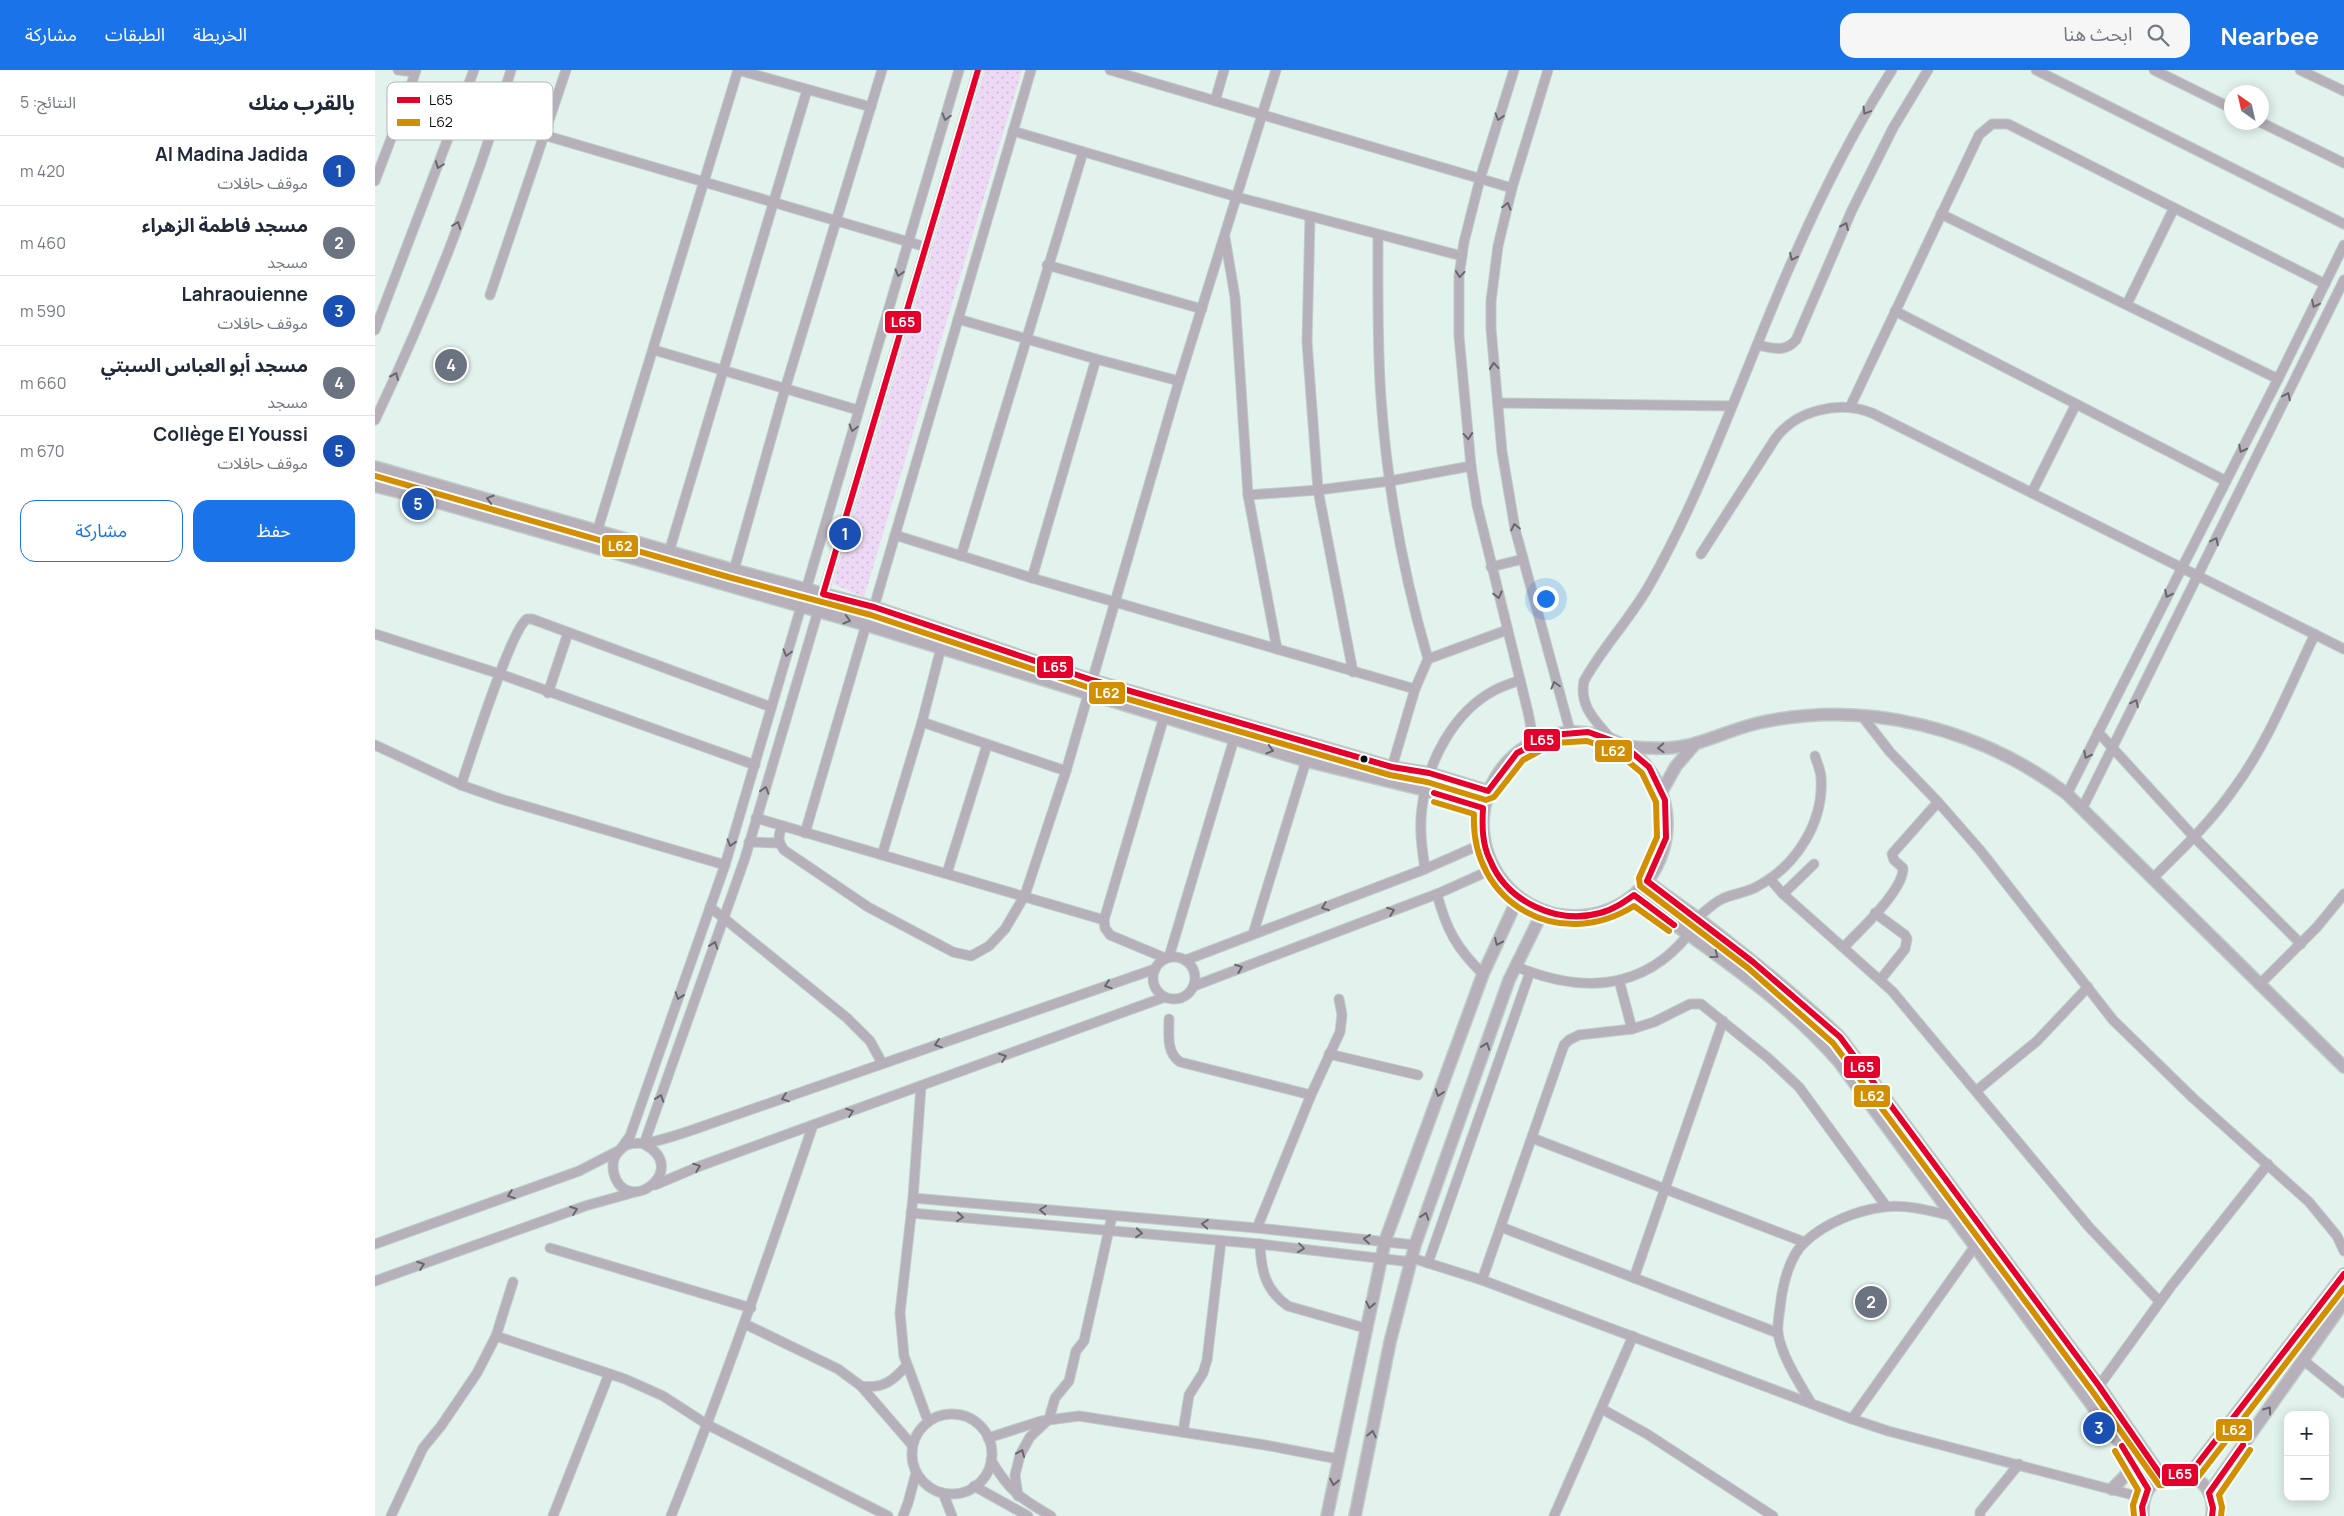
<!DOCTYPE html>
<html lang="ar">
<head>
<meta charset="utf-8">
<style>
	:root { --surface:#fff; --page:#f6f6f7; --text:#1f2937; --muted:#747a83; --line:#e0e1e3; --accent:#1a73e8 }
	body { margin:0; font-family:Manrope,"Noto Sans Arabic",sans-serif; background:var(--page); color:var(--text); direction:rtl }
	.controls { position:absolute; right:15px; bottom:15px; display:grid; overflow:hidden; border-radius:10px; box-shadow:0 2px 12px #0003 }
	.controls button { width:45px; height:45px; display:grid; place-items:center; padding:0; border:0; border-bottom:1px solid var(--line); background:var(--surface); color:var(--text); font:25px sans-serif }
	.compass { position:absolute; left:1849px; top:15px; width:45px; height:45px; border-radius:50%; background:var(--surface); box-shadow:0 2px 12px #0003; rotate:326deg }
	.you { position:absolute; left:1170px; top:528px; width:18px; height:18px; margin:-12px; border:4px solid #fff; border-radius:50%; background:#1a73e8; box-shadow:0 0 0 8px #1a73e833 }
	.badge { display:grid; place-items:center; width:32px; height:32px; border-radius:50%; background:var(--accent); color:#fff; font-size:16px; font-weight:700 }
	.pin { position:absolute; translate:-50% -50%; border:2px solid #fff; box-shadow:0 1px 5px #0006 }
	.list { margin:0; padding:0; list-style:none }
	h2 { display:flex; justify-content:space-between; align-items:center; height:65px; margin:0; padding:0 20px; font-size:21px }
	h2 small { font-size:16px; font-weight:400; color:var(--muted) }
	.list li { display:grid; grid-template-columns:32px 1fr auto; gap:15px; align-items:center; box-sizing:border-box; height:70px; padding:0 20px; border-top:1px solid var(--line) }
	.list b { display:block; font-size:19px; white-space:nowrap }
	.list p { margin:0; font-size:16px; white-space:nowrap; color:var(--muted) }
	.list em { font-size:16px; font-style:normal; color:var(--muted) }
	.actions { display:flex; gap:10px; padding:15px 20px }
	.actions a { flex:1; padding:11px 0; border:1px solid var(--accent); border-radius:15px; text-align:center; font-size:18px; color:var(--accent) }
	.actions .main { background:var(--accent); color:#fff }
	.icon { flex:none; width:28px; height:28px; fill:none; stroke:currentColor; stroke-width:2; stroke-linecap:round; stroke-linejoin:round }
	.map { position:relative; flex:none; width:1969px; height:1446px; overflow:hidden; direction:ltr }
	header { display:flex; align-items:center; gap:30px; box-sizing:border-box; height:70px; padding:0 25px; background:var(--accent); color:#fff }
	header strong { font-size:24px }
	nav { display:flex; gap:28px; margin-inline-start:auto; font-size:18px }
	.search { width:350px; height:45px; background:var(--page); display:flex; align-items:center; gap:12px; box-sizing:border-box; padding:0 18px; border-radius:15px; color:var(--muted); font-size:19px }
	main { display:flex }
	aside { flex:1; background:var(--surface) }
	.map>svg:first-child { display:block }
</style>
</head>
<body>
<header>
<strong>Nearbee</strong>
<div class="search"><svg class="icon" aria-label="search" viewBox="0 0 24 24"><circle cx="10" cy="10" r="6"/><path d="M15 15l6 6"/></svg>ابحث هنا</div>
<nav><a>الخريطة</a><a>الطبقات</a><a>مشاركة</a></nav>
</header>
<main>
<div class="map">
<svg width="1969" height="1446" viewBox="0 0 1969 1446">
	<defs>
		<pattern id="park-dots" width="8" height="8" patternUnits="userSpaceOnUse" patternTransform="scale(1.25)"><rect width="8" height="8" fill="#edd9f5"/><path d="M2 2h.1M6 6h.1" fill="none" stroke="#cab9d1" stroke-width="1.8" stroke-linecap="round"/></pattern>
	</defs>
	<rect width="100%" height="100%" fill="#e2f2ed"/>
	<!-- park -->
	<path fill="url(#park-dots)" d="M610 0H647L489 527 458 514Z"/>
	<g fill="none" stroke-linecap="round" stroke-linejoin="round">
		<defs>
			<g id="minor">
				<path d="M23 0 40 2"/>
				<path d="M363 0 496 37"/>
				<path d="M735 0 1137 118"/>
				<path d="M1139 0 1105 109 1089 172 1084 206V266L1096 396 1102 435 1153 642 1157 663 1156 672"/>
				<path d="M1173 0 1137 118 1123 176 1116 231V259L1127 382 1140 459 1195 661"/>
				<path d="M1517 0C1462 86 1420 180 1382 275 1397 278 1410 283 1421 270L1477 140 1518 58 1553 0"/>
				<path d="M1661 0 1969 154"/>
				<path d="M1779 0 1856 38"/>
				<path d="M1925 0 1969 21"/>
				<path d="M33 24 41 0"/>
				<path d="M840 31 849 0"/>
				<path d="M121 51 551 177"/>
				<path d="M1885 52 1969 93"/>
				<path d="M638 61 862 127 1087 186"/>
				<path d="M0 111 33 24 85 42"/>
				<path d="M1566 144 1903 309"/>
				<path d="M935 147 932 272 943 420 978 602"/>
				<path d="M1003 165C1003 219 1002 274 1006 328 1012 416 1028 503 1053 589"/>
				<path d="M850 168 860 227 873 425 902 579"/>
				<path d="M672 195 827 239"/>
				<path d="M115 225 191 0"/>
				<path d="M1752 234 1799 138"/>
				<path d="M1520 241 1851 411"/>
				<path d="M583 249 721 289 804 311"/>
				<path d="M0 260 99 0"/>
				<path d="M279 280 483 340"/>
				<path d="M1123 333 1357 336"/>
				<path d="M1475 337 1604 65 1617 54H1633L1950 214"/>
				<path d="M0 350C53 239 101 117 136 0"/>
				<path d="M1657 422 1701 334"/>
				<path d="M873 425 943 420 1015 411 1096 396"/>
				<path d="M222 462 363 0"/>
				<path d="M520 465 657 508 1040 619"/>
				<path d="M294 482 432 20"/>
				<path d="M1326 484 1400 369C1421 340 1464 330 1497 343L1969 579"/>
				<path d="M586 486 708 82"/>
				<path d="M1116 497 1148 489"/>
				<path d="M359 500 410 319 507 0"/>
				<path d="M657 508 721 289"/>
				<path d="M499 537 656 0"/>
				<path d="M0 564 125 604 380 695"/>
				<path d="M173 623 193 563"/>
				<path d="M1487 646 1515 682 1563 732 1605 780 1738 950 1818 1028 1934 1132 1962 1166 1969 1181"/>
				<path d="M789 647 729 850 730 858 735 865 790 888"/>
				<path d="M547 652 691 701"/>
				<path d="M1723 662 1819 767 1926 874"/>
				<path d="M1235 668C1220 650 1204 636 1209 611 1227 578 1256 548 1275 514 1318 438 1349 356 1382 275"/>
				<path d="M0 675 86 715 126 729 350 795"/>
				<path d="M1017 697 1040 619 1053 589 1132 560"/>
				<path d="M86 715C95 689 136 559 152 549H157L396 637"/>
				<path d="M1692 724 1903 309 1969 175"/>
				<path d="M1707 739 1969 210"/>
				<path d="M381 748 729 850"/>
				<path d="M408 756C402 765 403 772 409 780L493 837 578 882 596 886 614 876 630 859 650 825 691 701 804 311 901 0"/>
				<path d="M430 763 491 555"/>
				<path d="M374 772 404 773"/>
				<path d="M507 785 547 652 566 578"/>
				<path d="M1050 799C1047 779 1044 758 1047 738 1052 693 1078 642 1120 620 1128 616 1137 613 1145 610"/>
				<path d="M572 803 612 675"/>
				<path d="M1778 808C1806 780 1835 753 1858 720 1893 673 1915 616 1940 564"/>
				<path d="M1395 809 1408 824 1517 921 1714 1157 1784 1231"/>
				<path d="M1062 824C1071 859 1082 879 1108 904"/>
				<path d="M1408 824 1439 794"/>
				<path d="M335 837 472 948 495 971 507 993"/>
				<path d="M1500 843 1530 865 1532 869 1530 879 1506 909"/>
				<path d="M1322 848C1330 842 1338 833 1347 829 1359 823 1372 823 1383 816 1421 796 1449 752 1446 708 1446 701 1442 693 1440 686"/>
				<path d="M878 864 931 691"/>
				<path d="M1469 877C1484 861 1529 820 1528 798L1519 790 1517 784 1563 732"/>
				<circle cx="799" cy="908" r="21"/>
				<path d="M794 887 859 669"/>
				<path d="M811 890 1050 799 1109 773"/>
				<path d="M1140 896C1204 923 1267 922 1313 865"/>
				<path d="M1244 910 1257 959"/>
				<path d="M1884 915 1942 857 1969 824"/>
				<path d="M819 916 1062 824 1118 799"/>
				<path d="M794 949C794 965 791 982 805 992L936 1025"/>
				<path d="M954 984 1043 1005"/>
				<path d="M546 1016 538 1128 525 1243 529 1286 553 1351"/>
				<path d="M1601 1021 1662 971 1713 917"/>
				<path d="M1157 1068 1429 1172"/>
				<path d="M269 1074 370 788 603 0"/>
				<path d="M269 1074C317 1099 252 1148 239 1104 237 1096 238 1088 243 1082 246 1079 249 1076 252 1075 259 1072 265 1074 271 1073 289 1070 306 1064 323 1058L780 899"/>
				<path d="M280 1115 325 1096 790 927"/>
				<path d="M538 1128 882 1158 1040 1175"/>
				<path d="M536 1143 885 1174 1036 1192"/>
				<path d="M1126 1157 1403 1263"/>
				<path d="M882 1158 936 1025 965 962 967 945 964 929"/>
				<path d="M0 1174 204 1101 245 1080 255 1066 350 795 584 0"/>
				<path d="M885 1174C886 1200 890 1220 913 1236L990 1258"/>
				<path d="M175 1178 376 1238"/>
				<path d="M1037 1188 1107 1210 1477 1349 1513 1361 1769 1428"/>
				<path d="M1053 1193 1155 902"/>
				<path d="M1259 1208 1348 951"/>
				<path d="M1107 1210 1189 975 1194 970 1204 965 1257 959 1279 952 1315 934H1326L1393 988 1424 1017 1511 1136"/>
				<path d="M0 1211 210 1136 260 1122"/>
				<path d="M370 1254 463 1299 486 1316 537 1375"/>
				<path d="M121 1266 250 1309 288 1326 333 1355 513 1446"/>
				<path d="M1928 1290 1969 1323"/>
				<path d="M486 1316C508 1319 518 1311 532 1295"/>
				<path d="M1724 1316 1797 1215 1893 1094"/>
				<path d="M1436 1333C1424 1312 1408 1289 1403 1264 1402 1256 1404 1246 1405 1238 1407 1217 1414 1186 1430 1172 1450 1153 1483 1140 1509 1137 1532 1134 1556 1141 1577 1146"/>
				<path d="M1227 1339 1272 1364 1398 1446"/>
				<circle cx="577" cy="1384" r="40"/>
				<path d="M1477 1349 1600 1176"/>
				<path d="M808 1362 814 1325 828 1303 832 1290 846 1171"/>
				<path d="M613 1368 666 1351 704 1346 890 1375 963 1389"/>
				<path d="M616 1390C634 1421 645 1428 676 1446"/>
				<path d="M599 1416 653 1446"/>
				<path d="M568 1423 577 1446"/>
				<path d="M643 1426 640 1405 645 1385 655 1367 674 1349 680 1328 694 1311 701 1281 709 1271 737 1146"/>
				<path d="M1838 1438 1846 1446"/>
				<path d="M16 1446 48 1378 66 1356 102 1303 121 1266 138 1212"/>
				<path d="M178 1446 234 1304"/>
				<path d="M296 1446C348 1317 393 1187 438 1055"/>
				<path d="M528 1446 533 1433 541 1403"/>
				<path d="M1179 1446 1258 1266"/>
				<path d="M1605 1446V1442L1644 1394"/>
			</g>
			<g id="tertiary">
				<path d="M0 397 359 500 499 537 717 610 1017 697 1054 703 1113 721"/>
				<path d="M0 416 44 427 491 555 931 691 1049 720 1108 738"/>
				<circle cx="1200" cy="754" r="92"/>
				<path d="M1250 676C1273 679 1299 680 1322 673 1342 667 1362 658 1383 653 1491 629 1605 658 1692 724L1969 997"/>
				<path d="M1287 721 1301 696 1321 673"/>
				<path d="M1272 811C1289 825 1307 836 1324 849 1372 886 1421 925 1465 967L1724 1316 1787 1407"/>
				<path d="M1259 825C1329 877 1406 925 1464 992L1747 1376 1773 1419"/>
				<path d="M1814 1405 1969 1204"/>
				<path d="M1737 1419 1750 1406 1756 1391"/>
				<path d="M1834 1423 1969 1232"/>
				<path d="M952 1446 1010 1171 1108 904 1143 828"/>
				<path d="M980 1446 1015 1272 1040 1175 1134 910 1168 841"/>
				<path d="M1768 1446C1763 1388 1845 1392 1837 1446"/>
			</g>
		</defs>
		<!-- minor casing -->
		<use href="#minor" stroke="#c0ccc8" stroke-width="11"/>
		<!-- tertiary casing -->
		<use href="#tertiary" stroke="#c0ccc8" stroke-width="14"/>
		<!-- minor -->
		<use href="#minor" stroke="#b5b0ba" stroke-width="9"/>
		<!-- tertiary -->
		<use href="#tertiary" stroke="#b5b0ba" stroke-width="11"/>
		<defs>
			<g id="bus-1">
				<path d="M603 0 448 524 499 537 717 610 1017 697 1054 703 1113 721 1142 683 1177 665 1213 662 1247 674 1274 697 1290 730 1291 768 1272 811 1378 892 1465 967 1724 1316 1787 1407 1795 1404 1814 1405 1969 1204"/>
				<path d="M1059 723 1108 738C1107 756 1107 774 1115 790 1132 832 1182 855 1225 843 1238 840 1249 832 1259 825L1299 855"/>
				<path d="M1747 1376 1773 1419 1767 1437 1768 1446"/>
				<path d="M1837 1446 1838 1438 1834 1423 1868 1375"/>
			</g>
			<g id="bus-2">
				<path d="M0 406 357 508 496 545 715 618 1015 705 1052 712 1111 730 1119 727 1148 690 1179 673 1212 671 1242 682 1267 703 1281 732 1282 767 1264 808 1265 816 1373 898 1458 973 1717 1321 1784 1415C1788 1416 1818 1413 1820 1411L1969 1218"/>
				<path d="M1059 732 1099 744C1095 833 1184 883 1259 836L1294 861"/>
				<path d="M1740 1381 1763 1420 1758 1435 1759 1446"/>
				<path d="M1846 1446 1847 1437 1844 1425 1875 1380"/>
			</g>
		</defs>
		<!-- bus-1 casing -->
		<use href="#bus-1" stroke="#fff" stroke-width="10"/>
		<!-- bus-2 casing -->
		<use href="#bus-2" stroke="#fff" stroke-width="10"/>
		<!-- bus-1 -->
		<use href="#bus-1" stroke="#e4002b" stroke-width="6"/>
		<!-- bus-2 -->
		<use href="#bus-2" stroke="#d38f02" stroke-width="6"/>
	</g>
	<!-- one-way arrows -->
	<defs><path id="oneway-chevron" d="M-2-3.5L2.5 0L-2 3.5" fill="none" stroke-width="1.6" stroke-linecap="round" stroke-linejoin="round" transform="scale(1.25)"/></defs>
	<g stroke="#66686c">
		<use href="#oneway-chevron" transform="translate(1491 41) rotate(121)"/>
		<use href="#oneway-chevron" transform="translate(571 47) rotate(106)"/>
		<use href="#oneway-chevron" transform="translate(1124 47) rotate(107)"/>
		<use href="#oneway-chevron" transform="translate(64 95) rotate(111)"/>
		<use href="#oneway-chevron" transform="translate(1132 136) rotate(-75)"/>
		<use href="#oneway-chevron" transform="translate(82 155) rotate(-69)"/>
		<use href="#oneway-chevron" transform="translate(1470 156) rotate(-66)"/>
		<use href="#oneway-chevron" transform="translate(1418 187) rotate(115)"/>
		<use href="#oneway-chevron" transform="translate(524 203) rotate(107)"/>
		<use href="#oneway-chevron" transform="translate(1085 204) rotate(95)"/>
		<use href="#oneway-chevron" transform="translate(1940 234) rotate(116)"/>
		<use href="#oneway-chevron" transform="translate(1119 296) rotate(-95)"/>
		<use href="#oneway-chevron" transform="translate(20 306) rotate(-66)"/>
		<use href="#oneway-chevron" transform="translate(1912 326) rotate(-64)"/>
		<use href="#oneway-chevron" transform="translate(478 358) rotate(106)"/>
		<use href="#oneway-chevron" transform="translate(1093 366) rotate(85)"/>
		<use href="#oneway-chevron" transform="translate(1867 379) rotate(117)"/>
		<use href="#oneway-chevron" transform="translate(115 429) rotate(-163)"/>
		<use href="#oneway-chevron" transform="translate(1140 457) rotate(-102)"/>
		<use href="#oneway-chevron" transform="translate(1840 471) rotate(-64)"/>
		<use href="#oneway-chevron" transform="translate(1793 524) rotate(117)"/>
		<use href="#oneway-chevron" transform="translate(1123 525) rotate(76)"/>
		<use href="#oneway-chevron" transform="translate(472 550) rotate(16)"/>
		<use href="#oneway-chevron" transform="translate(412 583) rotate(106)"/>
		<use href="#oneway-chevron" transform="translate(1180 615) rotate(-105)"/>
		<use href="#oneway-chevron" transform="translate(1760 633) rotate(-64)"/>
		<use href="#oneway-chevron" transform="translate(1286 678) rotate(177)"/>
		<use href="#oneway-chevron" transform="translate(895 680) rotate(17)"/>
		<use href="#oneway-chevron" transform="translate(1712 685) rotate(117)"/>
		<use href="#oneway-chevron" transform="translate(390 720) rotate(-73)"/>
		<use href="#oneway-chevron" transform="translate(356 773) rotate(107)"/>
		<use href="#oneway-chevron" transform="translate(950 837) rotate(159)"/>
		<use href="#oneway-chevron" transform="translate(1016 841) rotate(-21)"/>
		<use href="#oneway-chevron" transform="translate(1123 872) rotate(115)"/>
		<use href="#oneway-chevron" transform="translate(339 875) rotate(-71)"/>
		<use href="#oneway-chevron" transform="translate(1340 885) rotate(36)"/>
		<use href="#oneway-chevron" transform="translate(864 898) rotate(-21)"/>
		<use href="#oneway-chevron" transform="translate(733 915) rotate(161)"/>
		<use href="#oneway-chevron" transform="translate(304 926) rotate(109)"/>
		<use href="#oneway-chevron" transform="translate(563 974) rotate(161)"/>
		<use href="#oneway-chevron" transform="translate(1111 976) rotate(-71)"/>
		<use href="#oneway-chevron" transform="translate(628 987) rotate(-20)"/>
		<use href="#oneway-chevron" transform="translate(1064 1023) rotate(110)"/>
		<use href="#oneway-chevron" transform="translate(285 1028) rotate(-71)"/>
		<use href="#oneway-chevron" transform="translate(410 1028) rotate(161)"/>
		<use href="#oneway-chevron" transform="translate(475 1042) rotate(-20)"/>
		<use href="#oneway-chevron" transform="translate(322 1097) rotate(-21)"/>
		<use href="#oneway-chevron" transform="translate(136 1125) rotate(160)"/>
		<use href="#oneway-chevron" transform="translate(199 1140) rotate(-20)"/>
		<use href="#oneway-chevron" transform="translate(668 1140) rotate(-175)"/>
		<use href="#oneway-chevron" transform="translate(1050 1146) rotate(-71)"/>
		<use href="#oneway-chevron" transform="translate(585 1147) rotate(5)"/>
		<use href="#oneway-chevron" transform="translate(830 1154) rotate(-175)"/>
		<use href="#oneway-chevron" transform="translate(764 1163) rotate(5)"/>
		<use href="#oneway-chevron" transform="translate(992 1169) rotate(-174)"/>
		<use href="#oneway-chevron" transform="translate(926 1178) rotate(7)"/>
		<use href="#oneway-chevron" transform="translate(46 1195) rotate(-20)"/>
		<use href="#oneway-chevron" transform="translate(995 1235) rotate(102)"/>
		<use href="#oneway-chevron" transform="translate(1893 1340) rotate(-55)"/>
		<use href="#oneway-chevron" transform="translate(997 1364) rotate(-79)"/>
		<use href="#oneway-chevron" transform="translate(646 1383) rotate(-67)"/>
		<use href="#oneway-chevron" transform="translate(959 1412) rotate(101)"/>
	</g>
	<!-- markers -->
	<circle fill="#060f0c" stroke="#fff" stroke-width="2" cx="989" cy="689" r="4.5"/>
	<!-- legend -->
	<rect x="12" y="12" width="166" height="58" rx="8" fill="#fff" stroke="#b4b7b6" stroke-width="1"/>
	<rect x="22" y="27" width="23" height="6" fill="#e4002b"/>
	<rect x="22" y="49" width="23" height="7" fill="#d38f02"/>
	<g font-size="14" fill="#060f0c">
		<text x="54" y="35">L65</text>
		<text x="54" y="57">L62</text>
	</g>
	<g stroke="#fff" stroke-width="2">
		<rect x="509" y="240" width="38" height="24" rx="5" fill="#e4002b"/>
		<rect x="226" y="464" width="38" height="24" rx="5" fill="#d38f02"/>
		<rect x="661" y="585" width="38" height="24" rx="5" fill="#e4002b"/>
		<rect x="713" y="611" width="38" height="24" rx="5" fill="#d38f02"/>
		<rect x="1148" y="658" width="38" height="24" rx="5" fill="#e4002b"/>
		<rect x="1219" y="669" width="39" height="24" rx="5" fill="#d38f02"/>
		<rect x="1468" y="985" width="38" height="24" rx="5" fill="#e4002b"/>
		<rect x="1478" y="1014" width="38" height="24" rx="5" fill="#d38f02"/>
		<rect x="1840" y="1348" width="38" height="24" rx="5" fill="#d38f02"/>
		<rect x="1786" y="1393" width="38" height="24" rx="5" fill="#e4002b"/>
	</g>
	<g font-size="14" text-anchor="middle" font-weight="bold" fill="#fff">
		<text x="528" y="257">L65</text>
		<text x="245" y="481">L62</text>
		<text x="680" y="602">L65</text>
		<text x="732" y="628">L62</text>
		<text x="1167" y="675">L65</text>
		<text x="1238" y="686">L62</text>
		<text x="1487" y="1002">L65</text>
		<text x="1497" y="1031">L62</text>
		<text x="1859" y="1365">L62</text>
		<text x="1805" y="1409">L65</text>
	</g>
</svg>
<div class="controls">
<button>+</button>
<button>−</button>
</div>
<svg class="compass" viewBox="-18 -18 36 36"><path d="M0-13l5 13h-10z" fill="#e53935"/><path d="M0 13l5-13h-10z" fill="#747a83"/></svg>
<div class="you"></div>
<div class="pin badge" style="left:470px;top:464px;background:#1a4fb4">1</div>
<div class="pin badge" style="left:1496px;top:1232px;background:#6b7280">2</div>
<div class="pin badge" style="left:1724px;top:1358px;background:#1a4fb4">3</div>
<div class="pin badge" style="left:76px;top:295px;background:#6b7280">4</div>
<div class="pin badge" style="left:43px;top:434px;background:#1a4fb4">5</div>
</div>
<aside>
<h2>بالقرب منك<small>النتائج: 5</small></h2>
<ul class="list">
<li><span class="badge" style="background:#1a4fb4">1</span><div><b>Al Madina Jadida</b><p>موقف حافلات</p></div><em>420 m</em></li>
<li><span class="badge" style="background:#6b7280">2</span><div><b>مسجد فاطمة الزهراء</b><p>مسجد</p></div><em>460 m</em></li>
<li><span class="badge" style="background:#1a4fb4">3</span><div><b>Lahraouienne</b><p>موقف حافلات</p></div><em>590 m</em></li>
<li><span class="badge" style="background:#6b7280">4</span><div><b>مسجد أبو العباس السبتي</b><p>مسجد</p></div><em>660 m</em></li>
<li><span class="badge" style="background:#1a4fb4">5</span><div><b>Collège El Youssi</b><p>موقف حافلات</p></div><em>670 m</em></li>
</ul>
<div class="actions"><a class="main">حفظ</a><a>مشاركة</a></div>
</aside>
</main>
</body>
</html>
